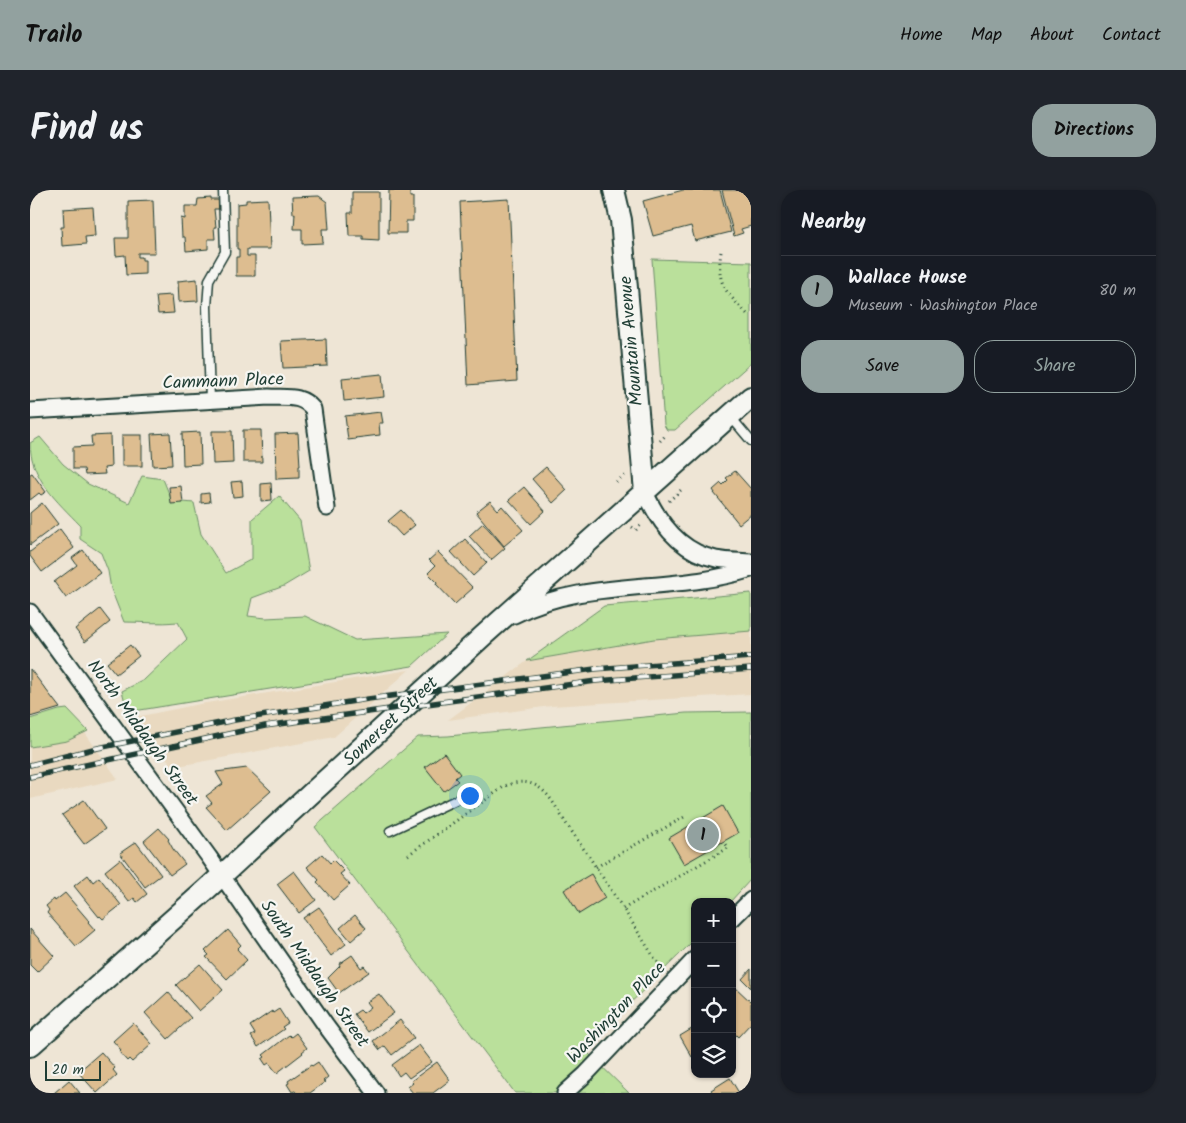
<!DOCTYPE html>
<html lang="en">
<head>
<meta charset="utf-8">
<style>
	:root { --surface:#171b24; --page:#20242c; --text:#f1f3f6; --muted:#9ea1a6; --line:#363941; --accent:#92a19f }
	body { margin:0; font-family:Kalam,sans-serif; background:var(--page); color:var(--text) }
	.controls { position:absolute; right:15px; bottom:15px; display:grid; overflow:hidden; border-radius:10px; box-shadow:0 1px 4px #0004 }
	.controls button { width:45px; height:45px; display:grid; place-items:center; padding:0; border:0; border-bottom:1px solid var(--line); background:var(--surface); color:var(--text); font:25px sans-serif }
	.scale { position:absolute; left:15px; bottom:12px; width:56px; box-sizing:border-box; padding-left:5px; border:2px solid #1f3d34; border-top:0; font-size:14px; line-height:18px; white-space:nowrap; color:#1f3d34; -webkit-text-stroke:4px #f6f6f2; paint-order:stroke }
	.you { position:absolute; left:439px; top:605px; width:18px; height:18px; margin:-12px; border:4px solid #fff; border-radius:50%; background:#1a73e8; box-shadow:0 0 0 8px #1a73e833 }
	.badge { display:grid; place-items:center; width:32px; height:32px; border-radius:50%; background:var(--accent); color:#111; font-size:16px; font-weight:700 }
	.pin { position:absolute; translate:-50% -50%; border:2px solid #fff; box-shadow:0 1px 5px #0006 }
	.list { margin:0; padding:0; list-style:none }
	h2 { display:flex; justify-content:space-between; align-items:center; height:65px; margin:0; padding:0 20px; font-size:21px }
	h2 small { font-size:16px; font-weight:400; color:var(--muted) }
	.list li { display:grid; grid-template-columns:32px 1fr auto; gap:15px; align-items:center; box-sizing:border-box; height:70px; padding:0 20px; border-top:1px solid var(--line) }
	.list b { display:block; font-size:19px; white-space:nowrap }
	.list p { margin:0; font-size:16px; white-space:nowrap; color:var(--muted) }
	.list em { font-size:16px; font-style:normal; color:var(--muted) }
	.actions { display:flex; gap:10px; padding:15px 20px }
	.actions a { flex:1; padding:11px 0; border:1px solid var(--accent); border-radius:20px; text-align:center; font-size:18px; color:var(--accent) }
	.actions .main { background:var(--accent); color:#111 }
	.icon { flex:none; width:28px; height:28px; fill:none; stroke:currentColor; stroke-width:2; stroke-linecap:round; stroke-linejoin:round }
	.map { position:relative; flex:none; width:721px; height:903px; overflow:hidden; border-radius:20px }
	header { display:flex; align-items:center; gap:30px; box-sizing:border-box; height:70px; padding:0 25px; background:var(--accent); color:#111 }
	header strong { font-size:24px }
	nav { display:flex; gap:28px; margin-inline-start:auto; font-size:18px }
	.intro { display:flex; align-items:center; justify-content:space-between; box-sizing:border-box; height:120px; padding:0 30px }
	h1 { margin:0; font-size:35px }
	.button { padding:12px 22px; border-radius:20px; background:var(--accent); color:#111; font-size:18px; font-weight:700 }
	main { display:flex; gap:30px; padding:0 30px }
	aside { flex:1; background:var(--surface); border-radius:20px; box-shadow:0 1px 4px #0004 }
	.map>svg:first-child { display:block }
</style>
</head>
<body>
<header>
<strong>Trailo</strong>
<nav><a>Home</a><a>Map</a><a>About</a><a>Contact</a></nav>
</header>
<div class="intro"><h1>Find us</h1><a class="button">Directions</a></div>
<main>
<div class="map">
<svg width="721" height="903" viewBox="0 0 721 903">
	<rect width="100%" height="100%" fill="#eee5d5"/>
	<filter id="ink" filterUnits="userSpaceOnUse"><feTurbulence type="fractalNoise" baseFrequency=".02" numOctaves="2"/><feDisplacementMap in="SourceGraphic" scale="10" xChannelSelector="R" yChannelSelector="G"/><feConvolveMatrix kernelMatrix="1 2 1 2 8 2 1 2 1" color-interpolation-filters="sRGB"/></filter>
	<g filter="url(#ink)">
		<!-- built -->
		<g fill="#e9d9c0">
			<path d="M721 441V504L521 516 418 530 497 471 624 449Z"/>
			<path d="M379 480 304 547 143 577 106 527 170 514Z"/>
			<path d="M50 536 88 589 0 609V550Z"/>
		</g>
		<!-- green -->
		<g fill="#bae09b" stroke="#6c8e68">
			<path d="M622 69 721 72V173L645 240H637L634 235Z"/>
			<path d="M10 247 33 274 58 294 99 313 112 286 133 289 142 311 164 313 171 344 196 383 222 369V329L249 306 270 331 279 381 254 396 222 408 218 426 236 428 275 426 325 450 417 444 382 476 104 521 95 512 92 501 114 490 157 449 148 432C130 434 113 432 94 432L81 399 78 381 71 363 50 349V335C28 312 0 288 0 253Z"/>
			<path d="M721 403V441L624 449 497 471 574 416Z"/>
			<path d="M37 519 58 541 37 551 0 557V529L29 520Z"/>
			<path d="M721 522V689L700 712H665V749L554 859 599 903H485L285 637 388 547 418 546 656 523Z"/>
		</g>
		<!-- building -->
		<g fill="#ddbd90" stroke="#1f3d34">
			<path d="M359 0H380V7H383V31H376V43H358Z"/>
			<path d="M653 0H690L701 42 665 51 661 36 623 46 613 11Z"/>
			<path d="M692 0H721V36L711 39 713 43 704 46Z"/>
			<path d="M322 2H349V50L333 49V46H319L318 23H322Z"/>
			<path d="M289 6 297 12 299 39H292L293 53 272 54V39H264L265 23 263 24 262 7Z"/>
			<path d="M181 8V10H189L190 19H184L186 37H184L185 49H178V59L156 61 155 47H152L151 28 155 29V16H167L168 9Z"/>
			<path d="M238 9 240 59H217V66H225V86H206V67H209V59H207V14L216 13V10Z"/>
			<path d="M479 9 487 191 438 195 430 12Z"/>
			<path d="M123 10 125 63H108V67H112V70H115V84L96 85 95 65 86 66 85 48H98V11Z"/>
			<path d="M63 17 65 46 55 47 56 54 32 56 31 37H34L33 19Z"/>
			<path d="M167 89 168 111 149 112 148 91Z"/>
			<path d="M142 105 144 123 128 124 126 106Z"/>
			<path d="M296 149 297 176 253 178 251 151Z"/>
			<path d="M352 184 354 207 314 211 312 188Z"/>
			<path d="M351 222 353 233H349L350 245 325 248 326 249 318 250 315 226Z"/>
			<path d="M213 240H231L232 272H213Z"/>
			<path d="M182 241H202L203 273 183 274Z"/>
			<path d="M170 242 171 274 153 275 152 243Z"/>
			<path d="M140 243 142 275 123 276 121 244Z"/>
			<path d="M268 243 270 276H269V288L246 289 245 244Z"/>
			<path d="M80 245 81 277 74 278 75 284 55 285 54 279H43V257L62 256 61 246Z"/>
			<rect x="92" y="245" width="20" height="31"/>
			<path d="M516 277 537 300 523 313 502 289Z"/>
			<path d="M705 281 721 299V324L709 334 684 303H685L683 300 691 293 693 295 698 290 696 288Z"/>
			<path d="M2 283 16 302 11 305 9 303 0 310V284Z"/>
			<path d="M212 291 213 306 203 307 201 292Z"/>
			<path d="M241 293 242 310 231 311V294Z"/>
			<path d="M151 296 153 313 141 314 139 297Z"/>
			<path d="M494 297 515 321 501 334 479 310Z"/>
			<path d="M179 303 180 312 171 313V304Z"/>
			<path d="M460 311 468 320 472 316 493 340 474 356 446 322Z"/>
			<path d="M12 313 28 334 0 355V323Z"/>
			<path d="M371 320 385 335 372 346 358 331Z"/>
			<path d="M453 333 475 358 461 370 439 346Z"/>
			<path d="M30 339 44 358 12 382 0 366V362Z"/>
			<path d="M435 349 457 373 443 386 421 362Z"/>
			<path d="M53 360 70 383 36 408 24 392 47 375 42 368Z"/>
			<path d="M408 362 443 398 425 414 406 394 407 392 398 383 405 376 399 370Z"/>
			<path d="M70 419 80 432 55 452 45 439Z"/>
			<path d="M100 455 109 466 86 484 77 473Z"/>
			<path d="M0 479 30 518 0 527Z"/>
			<path d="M414 563 430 584 425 588 428 591 414 601 395 577Z"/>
			<path d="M217 578 241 601 197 640 176 617 182 613 176 606 193 594 186 582Z"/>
			<path d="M54 610 75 639 54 654 32 625Z"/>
			<path d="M693 616 708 643 654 674 639 648Z"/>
			<path d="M129 638 139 649 138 650 143 659 155 674 140 685 114 651Z"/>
			<path d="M106 652 131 685 115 697 90 663Z"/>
			<path d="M292 664 300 673 303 670 314 681 310 684 320 695 303 710 287 692 289 690 277 677Z"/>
			<path d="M90 669 117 704 107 712 104 708 99 712 75 681Z"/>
			<path d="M264 681 286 710 269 723 247 694Z"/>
			<path d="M561 684 575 708 549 724 534 700Z"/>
			<path d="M58 685 63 692 69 687 91 715 73 729 70 726 69 727 44 696Z"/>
			<path d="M35 703 59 731 58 732 65 740 46 756 17 723 19 720 16 716 24 709 25 711Z"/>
			<path d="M289 717 316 754 301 766 273 728Z"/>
			<path d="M325 725 336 738 321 751 310 738Z"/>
			<path d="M0 739 24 766 7 782 0 775Z"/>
			<path d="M198 740 211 755 207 759 217 770 197 789 176 767 179 765 175 761Z"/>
			<path d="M322 765 331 778 334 776 339 782 309 803 298 788 310 776 309 774Z"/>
			<path d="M170 774 193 800 169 821 146 795Z"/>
			<path d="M721 779V798L712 789Z"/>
			<path d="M704 796 721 812V833L708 847 702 841V798Z"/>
			<path d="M138 802 161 828 138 849 115 823Z"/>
			<path d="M349 804 364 823 338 842 324 824 330 820 333 823 341 817 337 812Z"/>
			<path d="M249 819 258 833 252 837 254 839 228 857 221 846 225 844 220 836 242 821 243 823Z"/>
			<path d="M370 830 384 848 362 865 355 856 350 860 343 851Z"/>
			<path d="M103 833 122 854 102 872 99 869 97 871 89 862 91 860 83 851Z"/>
			<path d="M665 837V865L662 867 650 846Z"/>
			<path d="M266 843 277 858 272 862 273 863 247 883 239 873 236 875 232 869 235 867 233 865 259 845 261 847Z"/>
			<path d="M389 855 402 872 379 888 374 882 369 886 362 875Z"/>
			<path d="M71 862 85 878 83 880 87 885 67 903 48 882Z"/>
			<path d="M288 872 298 887 293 891 295 892 280 903H267L265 901 262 902 257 894 259 893 258 891 281 875 282 876Z"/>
			<path d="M407 872 420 890 403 903H383L378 897 383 893 381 891Z"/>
			<path d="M700 888 709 903H683L681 900Z"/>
			<path d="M39 890 50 903H24Z"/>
		</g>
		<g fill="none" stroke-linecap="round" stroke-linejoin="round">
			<defs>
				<g id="lane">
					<path d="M180 211 177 117 179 90 195 62 193 0"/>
					<path d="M700 226 721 251"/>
					<path d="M360 641 430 608"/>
				</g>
				<g id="street">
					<path d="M0 221 239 207C257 208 271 204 283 219L297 318"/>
					<path d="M615 302C629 333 650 362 686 369 697 371 709 371 721 372"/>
					<path d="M0 422 179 667 296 836 346 903"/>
					<path d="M484 425C558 387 644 404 721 379"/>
					<path d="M702 729 721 710"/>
					<path d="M535 903 556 884 665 769"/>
				</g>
				<g id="secondary">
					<path d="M584 0 591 30 615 302"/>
					<path d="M0 856 177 699 454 445 721 207"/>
				</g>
			</defs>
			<!-- lane casing -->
			<use href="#lane" stroke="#1f3d34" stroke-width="11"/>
			<!-- street casing -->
			<use href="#street" stroke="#1f3d34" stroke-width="19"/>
			<!-- secondary casing -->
			<use href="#secondary" stroke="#1f3d34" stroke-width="24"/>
			<!-- path -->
			<g stroke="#1f3d34" stroke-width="3" stroke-dasharray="1 4" stroke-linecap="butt">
				<path d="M691 62C686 97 697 102 719 126"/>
				<path d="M630 251 636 245"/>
				<path d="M586 292 595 285"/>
				<path d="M639 311 651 300"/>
				<path d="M602 337 606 340 613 333"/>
				<path d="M378 665 475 596C487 591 500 590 511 599 524 609 530 626 540 639 572 685 602 732 632 780"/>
				<path d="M566 677 656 626"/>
				<path d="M593 719 698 658 694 653"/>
			</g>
			<!-- lane -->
			<use href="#lane" stroke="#f6f6f2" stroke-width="8"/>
			<!-- street -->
			<use href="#street" stroke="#f6f6f2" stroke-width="15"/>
			<!-- secondary -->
			<use href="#secondary" stroke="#f6f6f2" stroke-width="20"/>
			<defs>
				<g id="rail">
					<path d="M0 575 63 559 205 530 338 509 565 479 721 467"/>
					<path d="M0 587 235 536 566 491 721 479"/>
				</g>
			</defs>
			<!-- rail casing -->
			<use href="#rail" stroke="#1f3d34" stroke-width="5.5"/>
			<!-- rail -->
			<use href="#rail" stroke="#f6f6f2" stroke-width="4" stroke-dasharray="11" stroke-linecap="butt"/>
		</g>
	</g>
	<g text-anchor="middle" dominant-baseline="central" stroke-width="4.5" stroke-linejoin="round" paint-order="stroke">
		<!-- street labels -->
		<g font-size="18" fill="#1f3d34" stroke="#f6f6f2">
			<text transform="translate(602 151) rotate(-95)">Mountain Avenue</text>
			<text transform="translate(193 192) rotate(-2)">Cammann Place</text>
			<text transform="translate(361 532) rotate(-43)">Somerset Street</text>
			<text transform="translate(112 543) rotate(54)">North Middaugh Street</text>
			<text transform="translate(284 784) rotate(55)">South Middaugh Street</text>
			<text transform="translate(587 823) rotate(-46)">Washington Place</text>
		</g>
	</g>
</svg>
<div class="controls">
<button>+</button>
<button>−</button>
<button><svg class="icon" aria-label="locate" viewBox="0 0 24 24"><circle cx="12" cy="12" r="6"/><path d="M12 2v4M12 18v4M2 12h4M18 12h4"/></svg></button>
<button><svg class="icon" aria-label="layers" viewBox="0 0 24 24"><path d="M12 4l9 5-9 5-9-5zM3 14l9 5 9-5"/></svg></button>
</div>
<div class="scale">20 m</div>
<div class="you"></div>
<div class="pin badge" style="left:673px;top:645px">1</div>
</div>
<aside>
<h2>Nearby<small></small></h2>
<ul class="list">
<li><span class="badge">1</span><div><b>Wallace House</b><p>Museum · Washington Place</p></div><em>80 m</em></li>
</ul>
<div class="actions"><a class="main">Save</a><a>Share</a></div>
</aside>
</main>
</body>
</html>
